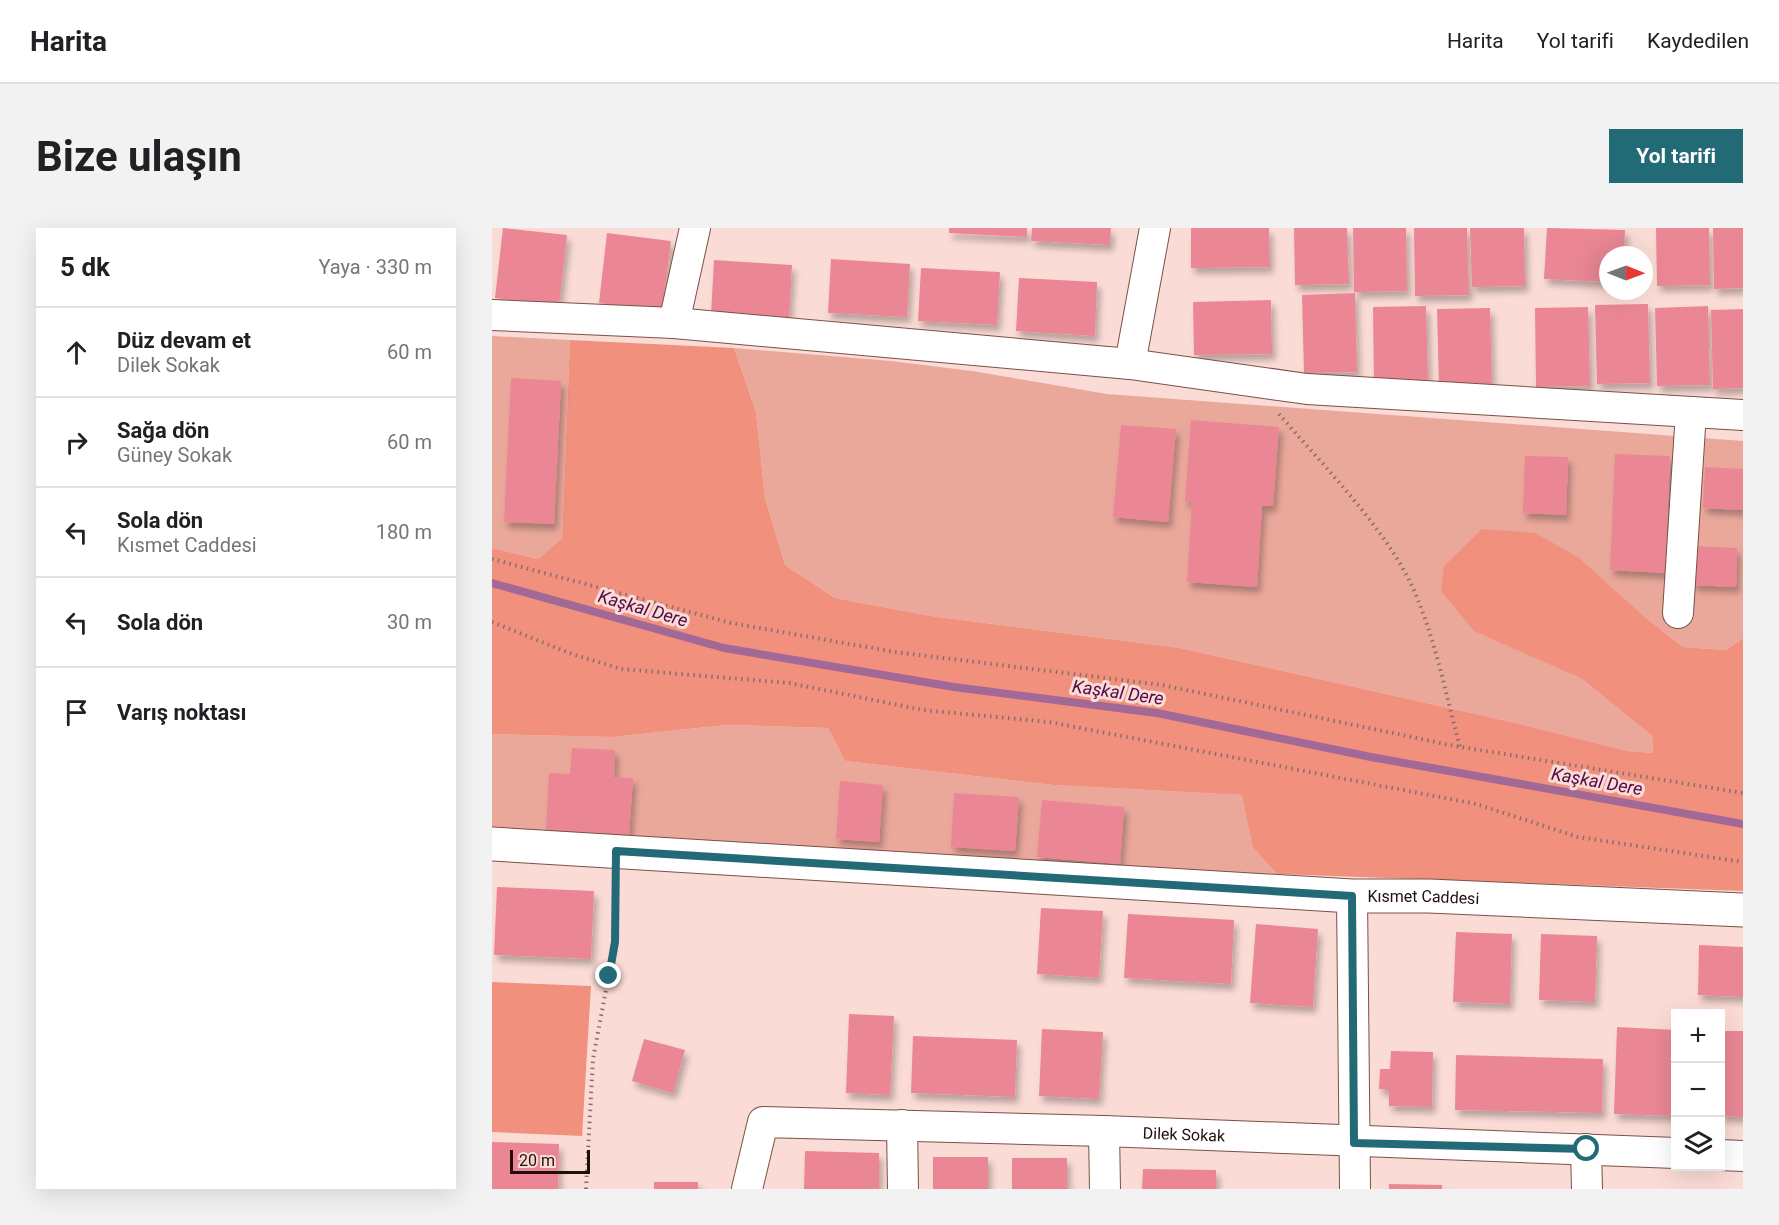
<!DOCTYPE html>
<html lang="tr">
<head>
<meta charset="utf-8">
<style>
	:root { --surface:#fff; --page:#f2f2f2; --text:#202124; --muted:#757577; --line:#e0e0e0; --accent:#226a76 }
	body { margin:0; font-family:Roboto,sans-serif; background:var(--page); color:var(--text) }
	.controls { position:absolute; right:18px; bottom:18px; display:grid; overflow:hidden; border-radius:0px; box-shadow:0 6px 24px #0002 }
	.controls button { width:54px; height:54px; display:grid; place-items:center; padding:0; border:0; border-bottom:2px solid var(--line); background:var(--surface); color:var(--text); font:30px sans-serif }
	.compass { position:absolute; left:1107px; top:18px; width:54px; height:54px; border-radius:50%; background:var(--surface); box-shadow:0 6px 24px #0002; rotate:91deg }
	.scale { position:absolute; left:18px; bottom:15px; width:80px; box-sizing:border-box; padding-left:6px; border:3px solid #200f0c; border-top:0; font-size:16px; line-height:21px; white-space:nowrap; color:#200f0c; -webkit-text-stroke:4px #fbdbd5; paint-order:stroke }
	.stop { position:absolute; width:18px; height:18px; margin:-14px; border:4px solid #226a76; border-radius:50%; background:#fff }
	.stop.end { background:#226a76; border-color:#fff; box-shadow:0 2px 6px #0008 }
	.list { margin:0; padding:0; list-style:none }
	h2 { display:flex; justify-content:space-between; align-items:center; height:78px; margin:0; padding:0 24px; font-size:26px }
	h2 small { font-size:20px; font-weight:400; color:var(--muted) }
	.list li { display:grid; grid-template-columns:39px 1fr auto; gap:18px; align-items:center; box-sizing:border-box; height:90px; padding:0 24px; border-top:2px solid var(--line) }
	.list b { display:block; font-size:22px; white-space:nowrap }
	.list p { margin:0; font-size:20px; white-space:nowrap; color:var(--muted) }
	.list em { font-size:20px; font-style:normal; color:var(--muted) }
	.icon { flex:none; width:33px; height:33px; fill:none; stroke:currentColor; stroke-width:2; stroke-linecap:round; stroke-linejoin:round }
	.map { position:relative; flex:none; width:1251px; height:961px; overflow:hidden; border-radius:0px }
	header { display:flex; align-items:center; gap:36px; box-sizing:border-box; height:84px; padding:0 30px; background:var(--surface); border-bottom:2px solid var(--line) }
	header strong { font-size:28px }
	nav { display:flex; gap:33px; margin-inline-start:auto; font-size:21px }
	.intro { display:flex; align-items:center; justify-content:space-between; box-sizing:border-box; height:144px; padding:0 36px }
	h1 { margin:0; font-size:42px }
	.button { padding:15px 27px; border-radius:0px; background:var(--accent); color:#fff; font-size:21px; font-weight:700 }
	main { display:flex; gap:36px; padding:0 36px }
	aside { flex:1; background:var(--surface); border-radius:0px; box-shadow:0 6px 24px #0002 }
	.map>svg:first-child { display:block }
</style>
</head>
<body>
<header>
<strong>Harita</strong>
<nav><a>Harita</a><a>Yol tarifi</a><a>Kaydedilen</a></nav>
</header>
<div class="intro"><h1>Bize ulaşın</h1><a class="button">Yol tarifi</a></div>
<main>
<aside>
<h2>5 dk<small>Yaya · 330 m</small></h2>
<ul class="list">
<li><svg class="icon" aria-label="ahead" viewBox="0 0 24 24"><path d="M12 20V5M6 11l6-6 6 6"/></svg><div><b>Düz devam et</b><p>Dilek Sokak</p></div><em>60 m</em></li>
<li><svg class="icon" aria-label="right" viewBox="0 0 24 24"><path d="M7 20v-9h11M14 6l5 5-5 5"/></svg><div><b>Sağa dön</b><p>Güney Sokak</p></div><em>60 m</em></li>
<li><svg class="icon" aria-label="left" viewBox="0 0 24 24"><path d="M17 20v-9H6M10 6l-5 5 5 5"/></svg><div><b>Sola dön</b><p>Kısmet Caddesi</p></div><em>180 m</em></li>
<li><svg class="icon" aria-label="left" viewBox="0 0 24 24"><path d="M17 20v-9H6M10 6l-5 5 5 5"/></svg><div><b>Sola dön</b></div><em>30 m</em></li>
<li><svg class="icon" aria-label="arrive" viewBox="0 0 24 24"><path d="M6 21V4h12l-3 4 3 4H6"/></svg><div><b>Varış noktası</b></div></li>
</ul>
</aside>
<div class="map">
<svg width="1251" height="961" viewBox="0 0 1251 961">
	<defs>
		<filter id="shadow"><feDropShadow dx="3.5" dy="6" stdDeviation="3" flood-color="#0004"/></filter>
	</defs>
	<rect width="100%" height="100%" fill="#fbdbd5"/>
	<!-- green -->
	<g fill="#eaa89b">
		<path d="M0 108 78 112 70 310 46 331 0 320Z"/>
		<path d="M242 120 399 133 480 143 615 166 1251 213V410L1234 422 1191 419 1148 385 982 402 1090 451 1160 508 1161 525 1136 523 1024 495 688 420 439 388 343 370 293 337 273 270 264 184Z"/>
		<path d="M235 497 336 500 353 533 561 557 751 567 761 620 785 646 634 642 0 602V506L120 509Z"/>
	</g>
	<!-- forest -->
	<g fill="#f2907e">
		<path d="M78 112 242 120 264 184 273 270 293 337 343 370 439 388 688 420 1024 495 1136 523 1161 525 1160 508 1090 451 982 403 949 363 952 338 990 301 1043 305 1086 329 1148 385 1191 419 1234 422 1251 410V663L785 646 761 620 750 567 561 557 353 533 336 500 235 497 120 509 0 506V320L46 331 70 310Z"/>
		<path d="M0 754 99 758 90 908 0 904Z"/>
	</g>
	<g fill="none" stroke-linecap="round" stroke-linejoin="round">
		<!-- stream -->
		<path stroke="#a36996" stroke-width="8" d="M0 355 232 420 462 459 665 485 879 529 1251 596"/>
	</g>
	<!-- building -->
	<g fill="#eb8795" filter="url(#shadow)">
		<path d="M11 0 75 7 67 77 3 70Z"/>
		<path d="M457 0H535V9L457 5Z"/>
		<path d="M540 0H619L618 17 539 13Z"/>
		<path d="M699 0H777L778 39 699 40Z"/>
		<path d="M802 0H855L857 56 803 57Z"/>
		<path d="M861 0H914L915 63 862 64Z"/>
		<path d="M922 0H975L977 67 923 68Z"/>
		<path d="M978 0H1032L1033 58 980 59Z"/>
		<path d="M1055 0 1133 2 1132 27H1116V54L1052 51Z"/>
		<path d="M1164 0H1217L1218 57 1165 58Z"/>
		<path d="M1221 0H1251V60L1222 61Z"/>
		<path d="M115 5 179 13 170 83 107 75Z"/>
		<path d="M339 31 418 36 415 89 336 85Z"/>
		<path d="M222 32 300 37 297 90 219 86Z"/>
		<path d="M429 40 508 44 505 97 426 93Z"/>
		<path d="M527 50 605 54 603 108 524 103Z"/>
		<path d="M863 65 865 144 812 145 810 67Z"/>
		<path d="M779 72 780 126 702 127 701 74Z"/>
		<path d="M1156 76 1158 155 1105 156 1103 77Z"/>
		<path d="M934 78 936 156 882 158 881 79Z"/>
		<path d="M1216 78 1218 157 1165 158 1163 80Z"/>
		<path d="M1096 79 1098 158 1044 159 1043 80Z"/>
		<path d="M998 80 1000 159 947 160 945 81Z"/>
		<path d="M1251 81V160L1221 161 1219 82Z"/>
		<path d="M19 150 69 153 62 296 12 294Z"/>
		<path d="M699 192 787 199 781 278H770L765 359 695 354 700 274H693Z"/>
		<path d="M629 197 684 201 676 294 621 289Z"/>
		<path d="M1123 226 1178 228 1173 345 1118 342Z"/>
		<path d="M1033 228 1076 229 1074 287 1031 285Z"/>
		<path d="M1213 239 1251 241V282L1211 280Z"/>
		<path d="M1201 318 1245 320 1244 359 1200 357Z"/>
		<path d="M80 520 123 522 122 549 141 550 137 607 54 602 57 545 78 546Z"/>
		<path d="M348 553 391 557 387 614 344 611Z"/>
		<path d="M462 565 527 569 523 623 459 619Z"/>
		<path d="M550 572 632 579 628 636 545 629Z"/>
		<path d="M5 659 102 663 99 731 2 727Z"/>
		<path d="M549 680 611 683 607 750 545 746Z"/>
		<path d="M636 686 742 692 739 756 632 750Z"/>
		<path d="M764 696 826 701 821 779 758 775Z"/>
		<path d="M964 704 1020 706 1018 776 961 774Z"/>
		<path d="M1049 706 1105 708 1103 774 1047 772Z"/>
		<path d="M1207 717 1251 719V769L1206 767Z"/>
		<path d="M357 786 402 788 398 867 354 865Z"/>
		<path d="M1125 799 1184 802V888L1122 886Z"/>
		<path d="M550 801 611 804 607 871 547 868Z"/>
		<path d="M1228 803H1251V889L1228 888Z"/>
		<path d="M421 808 525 812 523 869 419 865Z"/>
		<path d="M152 811 193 822 181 865 140 853Z"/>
		<path d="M899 823 941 824 940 879 897 878V862L887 861 888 841H898Z"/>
		<path d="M964 827 1111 831 1110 885 963 882Z"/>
		<path d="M0 914 67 916 66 961H0Z"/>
		<path d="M313 923 387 925V961H312Z"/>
		<rect x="441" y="929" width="55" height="32"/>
		<rect x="520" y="930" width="55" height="31"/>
		<path d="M651 941 724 942V961H650Z"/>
		<rect x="162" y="954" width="44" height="7"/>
		<path d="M897 956 950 957V961H897Z"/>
	</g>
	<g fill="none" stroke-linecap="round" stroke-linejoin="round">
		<defs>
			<g id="minor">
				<path d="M0 87 182 95 638 136 815 161 1251 187"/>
				<path d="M182 95 203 0"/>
				<path d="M638 136 663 0"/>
				<path d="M1186 385 1199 184"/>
				<path d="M860 668 863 961"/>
				<path d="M410 897 411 961"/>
				<path d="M612 903 613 961"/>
				<path d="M1094 921 1095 961"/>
				<path d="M1228 927 1251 928"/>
				<path id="s1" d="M255 961 271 894 612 903 1184 925"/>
			</g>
			<g id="secondary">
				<path id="s2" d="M0 616 860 668H937L1251 682"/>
			</g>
		</defs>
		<!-- minor casing -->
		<use href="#minor" stroke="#7b5047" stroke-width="32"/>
		<!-- secondary casing -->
		<use href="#secondary" stroke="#7b5047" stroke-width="35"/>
		<!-- path -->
		<g stroke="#876f6b" stroke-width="4" stroke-dasharray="1.5 4.5" stroke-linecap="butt">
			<path d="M787 186C829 235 889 296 917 352 942 403 953 464 968 519"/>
			<path d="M0 331 239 395 403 424 670 457 963 518 1251 565"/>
			<path d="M0 394 80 426 129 441 297 455 431 482 557 494 984 576 1086 609 1251 634"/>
			<path d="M94 961 101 831 123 714 124 652"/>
		</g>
		<!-- minor -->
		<use href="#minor" stroke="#fff" stroke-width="30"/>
		<!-- secondary -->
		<use href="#secondary" stroke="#fff" stroke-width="33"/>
	</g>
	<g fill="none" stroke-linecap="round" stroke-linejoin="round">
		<!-- route -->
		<path stroke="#226a76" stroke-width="8" d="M117 748 123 714 124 623 860 668 862 915 1095 921"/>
	</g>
	<g text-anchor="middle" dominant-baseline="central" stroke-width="6" stroke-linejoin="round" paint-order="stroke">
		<!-- street labels -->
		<g font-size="16" fill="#200f0c" stroke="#fbdbd5">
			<text stroke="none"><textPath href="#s2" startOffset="933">Kısmet Caddesi</textPath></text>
			<text stroke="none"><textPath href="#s1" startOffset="490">Dilek Sokak</textPath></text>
		</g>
		<!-- water labels -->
		<g font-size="18" font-style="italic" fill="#4f0c49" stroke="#fbdbd5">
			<text transform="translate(151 380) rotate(16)">Kaşkal Dere</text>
			<text transform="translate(626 464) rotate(8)">Kaşkal Dere</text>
			<text transform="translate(1105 553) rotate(10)">Kaşkal Dere</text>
		</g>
	</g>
</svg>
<div class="controls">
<button>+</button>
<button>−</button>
<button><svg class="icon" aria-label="layers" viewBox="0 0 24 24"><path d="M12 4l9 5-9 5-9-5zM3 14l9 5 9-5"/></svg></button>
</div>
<svg class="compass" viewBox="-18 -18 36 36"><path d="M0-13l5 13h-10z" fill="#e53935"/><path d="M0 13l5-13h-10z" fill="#757577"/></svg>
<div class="scale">20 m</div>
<div class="stop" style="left:1095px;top:921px"></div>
<div class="stop end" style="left:117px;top:748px"></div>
</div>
</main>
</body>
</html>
